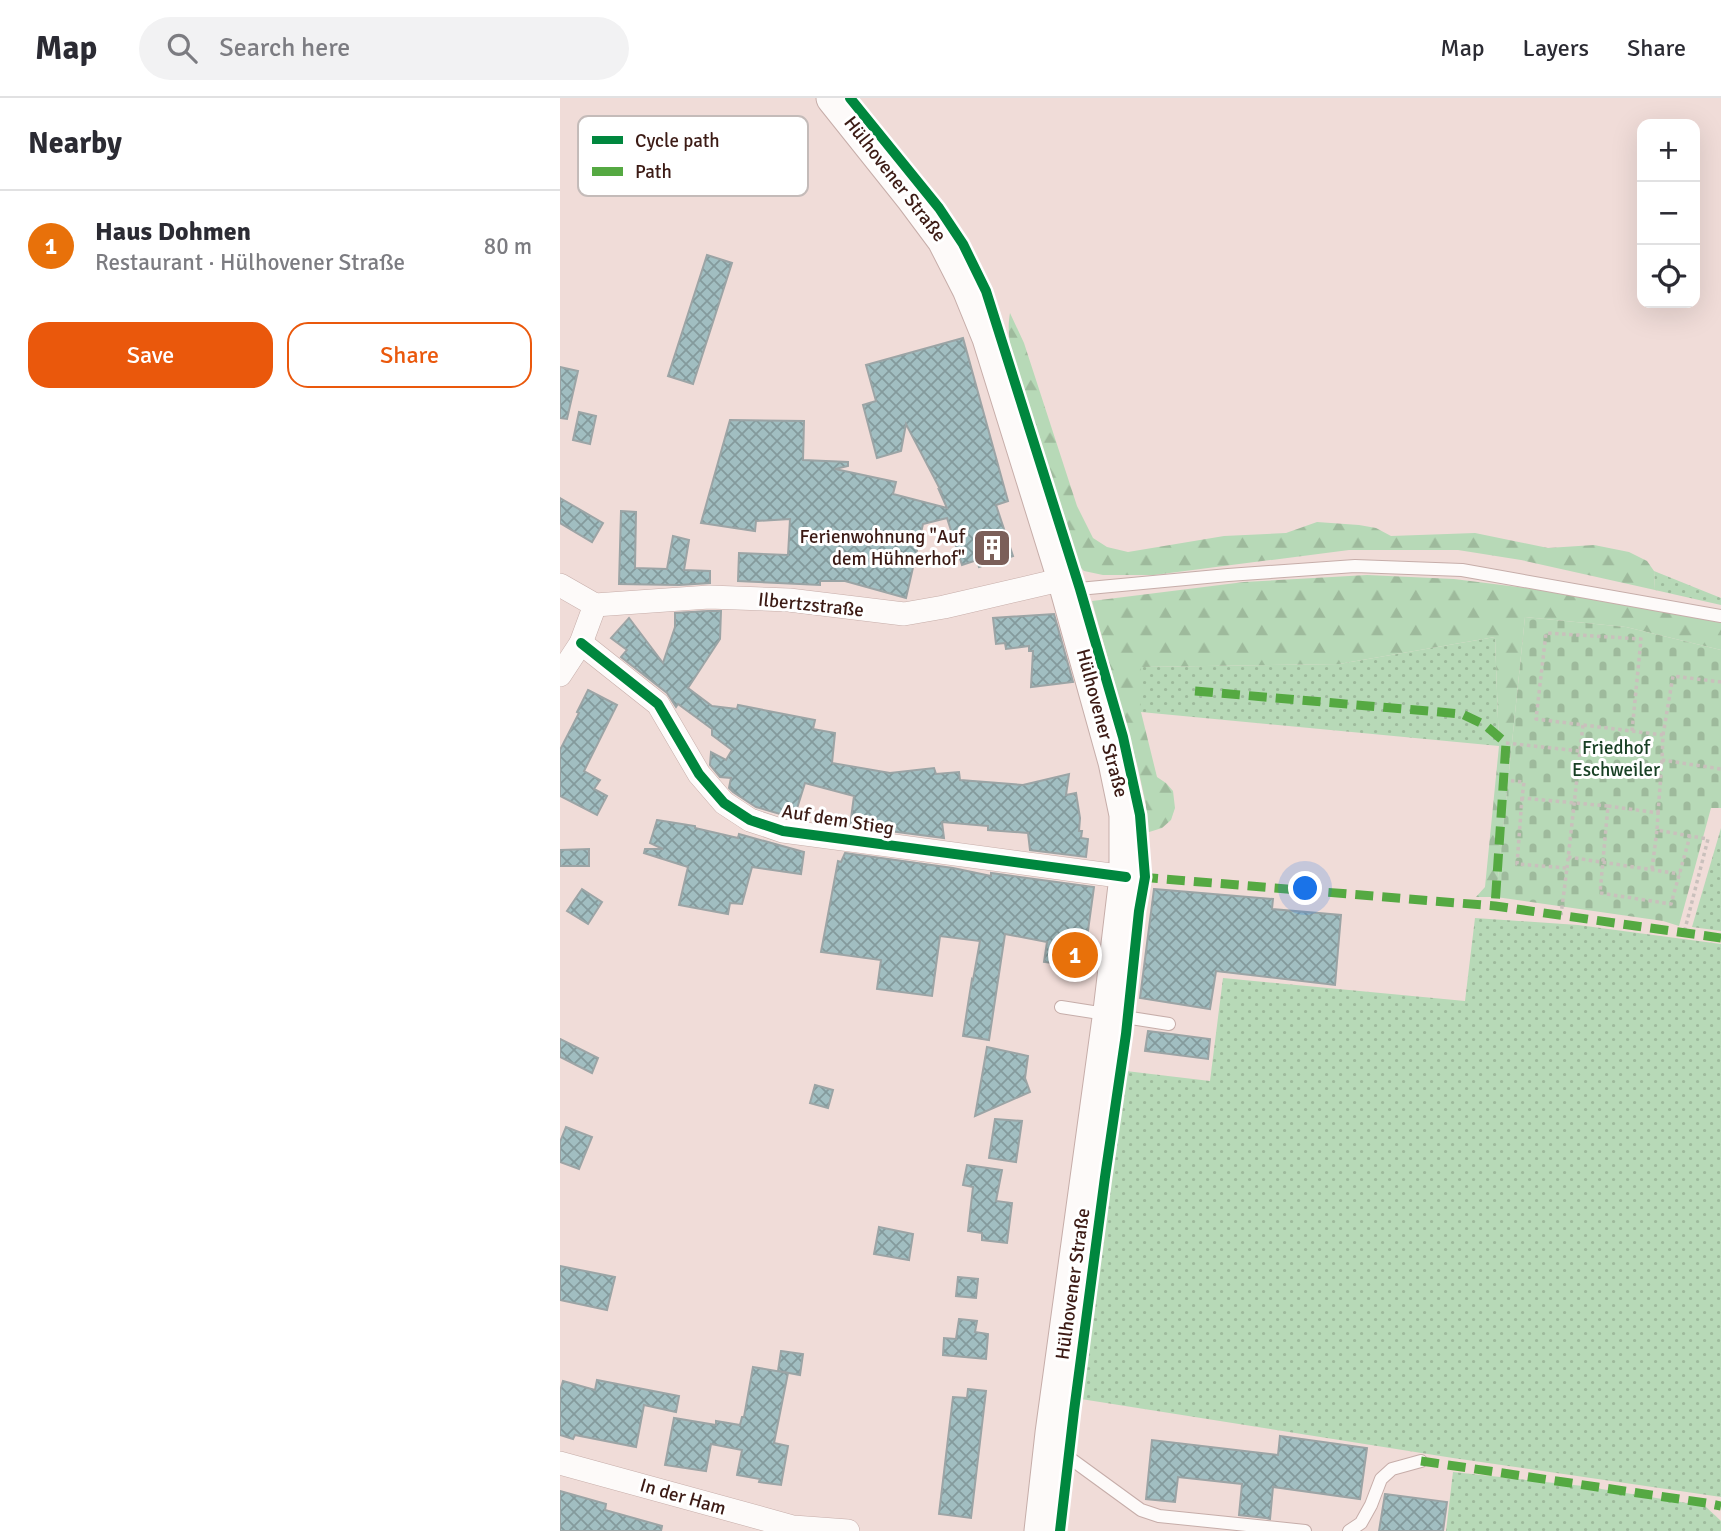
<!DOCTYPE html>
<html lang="en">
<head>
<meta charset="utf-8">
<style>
	:root { --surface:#fff; --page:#f2f2f3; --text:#2b2b33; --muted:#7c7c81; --line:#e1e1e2; --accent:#ea580c }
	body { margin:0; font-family:Signika,sans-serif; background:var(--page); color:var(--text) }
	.controls { position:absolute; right:21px; top:21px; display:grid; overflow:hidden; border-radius:14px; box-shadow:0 7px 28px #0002 }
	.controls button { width:63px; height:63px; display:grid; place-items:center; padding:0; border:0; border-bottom:2px solid var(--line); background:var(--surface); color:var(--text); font:35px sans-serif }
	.you { position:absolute; left:746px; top:791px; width:24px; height:24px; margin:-18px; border:5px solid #fff; border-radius:50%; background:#1a73e8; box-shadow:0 0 0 10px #1a73e833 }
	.badge { display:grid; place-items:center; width:46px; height:46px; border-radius:50%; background:var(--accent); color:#fff; font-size:23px; font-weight:700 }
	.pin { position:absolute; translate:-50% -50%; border:4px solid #fff; box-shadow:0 2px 7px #0006 }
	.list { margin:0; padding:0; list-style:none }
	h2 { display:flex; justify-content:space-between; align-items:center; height:91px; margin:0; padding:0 28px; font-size:30px }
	h2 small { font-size:23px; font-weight:400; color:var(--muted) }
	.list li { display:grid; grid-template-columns:46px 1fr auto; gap:21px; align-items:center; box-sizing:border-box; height:112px; padding:0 28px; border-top:2px solid var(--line) }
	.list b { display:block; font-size:26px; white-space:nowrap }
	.list p { margin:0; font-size:23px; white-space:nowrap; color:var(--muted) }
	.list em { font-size:23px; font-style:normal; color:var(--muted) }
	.actions { display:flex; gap:14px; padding:21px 28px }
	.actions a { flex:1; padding:16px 0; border:2px solid var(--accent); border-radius:21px; text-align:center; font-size:24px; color:var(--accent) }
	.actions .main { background:var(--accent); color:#fff }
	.icon { flex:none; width:38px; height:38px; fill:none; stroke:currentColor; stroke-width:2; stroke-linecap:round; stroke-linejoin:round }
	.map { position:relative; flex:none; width:1161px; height:1433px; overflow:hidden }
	header { display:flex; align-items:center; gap:42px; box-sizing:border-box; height:98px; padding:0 35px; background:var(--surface); border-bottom:2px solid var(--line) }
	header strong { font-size:33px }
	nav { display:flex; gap:38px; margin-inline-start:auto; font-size:24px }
	.search { width:490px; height:63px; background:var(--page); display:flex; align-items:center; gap:18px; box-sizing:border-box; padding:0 24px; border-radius:38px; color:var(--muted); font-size:26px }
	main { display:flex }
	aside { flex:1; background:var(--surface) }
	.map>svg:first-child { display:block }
</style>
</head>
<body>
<header>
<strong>Map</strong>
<div class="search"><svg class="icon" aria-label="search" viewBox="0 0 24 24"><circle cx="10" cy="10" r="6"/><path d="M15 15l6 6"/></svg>Search here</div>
<nav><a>Map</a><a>Layers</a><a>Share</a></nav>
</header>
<main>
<aside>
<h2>Nearby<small></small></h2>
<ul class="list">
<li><span class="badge" style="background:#e8710a">1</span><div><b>Haus Dohmen</b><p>Restaurant · Hülhovener Straße</p></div><em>80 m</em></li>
</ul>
<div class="actions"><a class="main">Save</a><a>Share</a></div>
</aside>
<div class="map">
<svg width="1161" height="1433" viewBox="0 0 1161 1433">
	<defs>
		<pattern id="grass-dots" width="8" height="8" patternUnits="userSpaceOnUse" patternTransform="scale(1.75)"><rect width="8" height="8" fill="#b7d9b7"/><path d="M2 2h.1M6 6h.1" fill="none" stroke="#9eba9c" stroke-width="1.8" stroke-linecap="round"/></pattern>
		<pattern id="forest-firs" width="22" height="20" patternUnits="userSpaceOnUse" patternTransform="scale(1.75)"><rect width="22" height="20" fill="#b7d9b7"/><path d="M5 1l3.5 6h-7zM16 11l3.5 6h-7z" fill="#9eba9c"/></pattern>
		<pattern id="cemetery-stones" width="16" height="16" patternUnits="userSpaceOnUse" patternTransform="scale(1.75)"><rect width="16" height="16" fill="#b7d9b7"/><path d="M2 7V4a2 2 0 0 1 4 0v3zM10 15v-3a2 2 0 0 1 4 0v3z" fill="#9eba9c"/></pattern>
		<pattern id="building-cross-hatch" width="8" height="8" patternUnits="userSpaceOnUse" patternTransform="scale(1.75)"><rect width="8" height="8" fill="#a1bec1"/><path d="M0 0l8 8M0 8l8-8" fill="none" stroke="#849a9c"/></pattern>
	</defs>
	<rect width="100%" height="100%" fill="#f0dcd8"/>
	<!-- grass -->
	<g fill="url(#grass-dots)">
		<path d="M1094 473 1161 500V507L1095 492Z"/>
		<path d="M935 539 939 648 581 614V569L779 566Z"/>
		<path d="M1161 730V833L1132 829Z"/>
		<path d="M915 820 1018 827 1161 846V1399L893 1360 521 1301 566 973 650 983 663 880 905 903Z"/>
		<path d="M893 1374 1023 1388 1145 1408 1161 1423V1433H886Z"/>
	</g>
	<!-- forest -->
	<g fill="url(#forest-firs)">
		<path d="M450 215 464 245 517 408 533 440 547 449 568 454 664 438 726 435 757 424 799 427 816 430 831 438 915 435 988 450 1034 447 1069 454 1087 463 1094 473 1095 492 961 462 898 452H789L594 477H543L524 473 517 466C500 416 484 366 469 315 460 285 444 246 450 215Z"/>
		<path d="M807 477 894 481 1093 506 1161 522V552L1066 529 965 519 936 799H916L925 789 939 648 935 539 779 566 581 569V614L597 679 606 685 613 693 615 710 611 722 602 730 586 735V707L578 670 532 503 684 484Z"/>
	</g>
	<!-- cemetery -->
	<path fill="url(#cemetery-stones)" d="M965 519 1066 529 1161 552V710H1151L1119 828 1103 823 936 799Z"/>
	<!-- building -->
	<g fill="url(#building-cross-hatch)" stroke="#9ba4a5" stroke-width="2">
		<path d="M147 157 172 165 133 286 108 278Z"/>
		<path d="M403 240 448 403 436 407 453 458 419 469 417 462 402 467 387 420 363 426 346 500 285 483H260V487L178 483 179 455 228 457 230 421 196 423 195 433 141 425 170 322 244 323 243 362 288 364V368L275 371 336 384 333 396 387 410 379 392 381 393 346 326 341 353 317 360 303 307 316 303 306 267Z"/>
		<path d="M0 269 18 273 7 321 0 320Z"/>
		<path d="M19 314 36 318 30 346 13 342Z"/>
		<path d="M0 400 43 425 32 444 0 425Z"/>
		<path d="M61 413 76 414 75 470 107 471 113 438 129 442 124 472 150 473V485L119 487 59 486Z"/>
		<path d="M148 513H161L160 541 128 590 152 608 177 611 178 607 255 622 253 631 275 635 272 665 330 675 374 670 376 676 399 674 400 682 463 687 509 676 506 697 516 695 520 720 519 733H522L521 740 528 741 526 759 470 752 468 735 428 732V728L382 724 384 740 290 728 294 698 245 685 234 720 196 709 173 694 169 690 171 680 160 679 150 667 151 654 166 662 172 652 152 637V631L118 606 116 609 107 595 61 559 67 552 51 540 69 520 103 565 115 529V515Z"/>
		<path d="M494 516 513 584 471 589 473 553H469V548L446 551 445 545 436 546 433 520Z"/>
		<path d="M28 592 57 607 24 673 40 682 34 691 47 698 37 717 0 698V652L19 615 17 614Z"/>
		<path d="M97 722 135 728V730L178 740 179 736 244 754 241 776 192 769 182 806 170 805 168 816 119 807 128 769 84 755 85 751H103L90 745Z"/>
		<path d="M29 751V768H0V752Z"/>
		<path d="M285 755 393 770 431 778V775L534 789 523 869 484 864 487 844 445 836 429 942 403 938 412 881 413 882 420 843 380 838 372 898 317 891 321 862 261 854 278 763 281 764Z"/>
		<path d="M22 791 42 804 28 826 7 813Z"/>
		<path d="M594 791 713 801 712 811 781 817 775 887 656 873 650 911 580 900Z"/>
		<path d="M588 933 650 941 648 961 585 953Z"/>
		<path d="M0 941 38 960 32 975 0 959Z"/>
		<path d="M427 949 468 958 465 980 470 994 415 1018Z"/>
		<path d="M255 987 273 992 268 1010 250 1005Z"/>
		<path d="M435 1021 462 1023 456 1064 429 1060Z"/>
		<path d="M6 1029 32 1039 19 1071 0 1064V1044Z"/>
		<path d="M407 1067 442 1072 436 1103 452 1105 447 1145 422 1142V1135L408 1133 413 1089 403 1087Z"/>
		<path d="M319 1129 353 1136 349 1162 314 1156Z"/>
		<path d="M0 1168 55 1179 47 1212 0 1202Z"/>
		<path d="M398 1179 418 1181 416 1200 396 1198Z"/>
		<path d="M399 1221 417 1223 415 1234 428 1236 426 1261 383 1257 384 1240 396 1241Z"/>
		<path d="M221 1253 243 1256 240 1277 218 1273Z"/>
		<path d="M193 1269 228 1275 214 1345 228 1348 221 1387 199 1384 200 1381 177 1377 182 1352 151 1346 146 1373 105 1367 114 1320 156 1327V1323L180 1327 182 1319H184Z"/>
		<path d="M37 1282 119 1298 116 1314 84 1307 76 1349 15 1337 13 1341 0 1337V1293L3 1283 35 1292Z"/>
		<path d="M408 1291 426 1293 411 1420 379 1416 393 1299 407 1300Z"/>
		<path d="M720 1338 807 1350 800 1401 713 1389 710 1421 706 1420 679 1417 682 1386 618 1379 615 1404 586 1401 592 1342 718 1357Z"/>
		<path d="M0 1393 46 1406 45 1412 102 1428 101 1433H0Z"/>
		<path d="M825 1396 887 1404 883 1433H819Z"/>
	</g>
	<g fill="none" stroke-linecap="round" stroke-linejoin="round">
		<defs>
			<g id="lane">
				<path d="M508 492 668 477 795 468 902 472 1161 518"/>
				<path d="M501 909 609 926"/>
				<path d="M490 1358 511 1361 581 1412 599 1418 745 1433"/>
				<path d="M789 1433 801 1425 811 1407 821 1381 832 1371 861 1363"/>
			</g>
			<g id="street">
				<path d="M0 487 35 507 149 499 229 502 344 516 384 509 504 481"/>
				<path d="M21 545 98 606 139 676 164 705 190 722 223 733 566 779"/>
				<path d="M0 577 21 545 35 507"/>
				<path d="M0 1365 233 1429 288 1433"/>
			</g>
			<path id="secondary" d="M273 0 352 99 384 142 409 191 429 240 504 481 555 664 566 717V779L550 913 492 1335 481 1433"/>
		</defs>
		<!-- lane casing -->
		<use href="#lane" stroke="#c6ada9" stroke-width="14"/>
		<!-- street casing -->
		<use href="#street" stroke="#c6ada9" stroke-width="24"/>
		<!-- secondary casing -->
		<use href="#secondary" stroke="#c6ada9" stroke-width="35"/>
		<!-- path -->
		<g stroke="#c9c0bc" stroke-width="3.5" stroke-dasharray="3.5 3.5" stroke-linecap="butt">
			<path d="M1023 627 1020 653 1067 657"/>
			<path d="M1072 633 1081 541 986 535 976 621 1103 637 1102 662 1161 671"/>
			<path d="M1103 637 1113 578 1161 584"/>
			<path d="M946 645 1020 653 1007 770"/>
			<path d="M944 682 964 684 962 700 1048 708 1040 795 1111 806 1130 738 1148 741 1124 835"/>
			<path d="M962 700 957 766 1007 770 1001 817"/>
			<path d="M1048 708 1098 715 1097 732"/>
			<path d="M1098 715 1102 662"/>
			<path d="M1008 759 1120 776"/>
			<path d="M1092 771 1097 732 1130 738"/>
		</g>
		<!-- lane -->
		<use href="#lane" stroke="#fdfaf9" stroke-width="12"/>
		<!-- street -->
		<use href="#street" stroke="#fdfaf9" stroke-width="23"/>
		<!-- secondary -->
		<use href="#secondary" stroke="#fdfaf9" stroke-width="33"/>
		<!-- quiet -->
		<g stroke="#55a942" stroke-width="9" stroke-dasharray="18 9" stroke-linecap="butt">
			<path d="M635 593 902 616 925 627 946 645 935 808"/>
			<path d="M580 779 935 808 1161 840"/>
			<path d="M861 1363 1146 1405 1161 1408"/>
		</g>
		<defs>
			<g id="cycleway">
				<path d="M290 0 379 110 403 146 426 193 520 491 563 639 580 717 585 779 579 813 566 936 545 1079 514 1313 500 1433"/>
				<path d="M21 545 98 606 139 676 164 705 190 722 223 733 566 779"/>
			</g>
		</defs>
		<!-- cycleway casing -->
		<use href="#cycleway" stroke="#fff" stroke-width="15"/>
		<!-- cycleway -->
		<use href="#cycleway" stroke="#00873e" stroke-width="10"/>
	</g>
	<!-- icons -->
	<defs>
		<symbol id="building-square" viewBox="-11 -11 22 22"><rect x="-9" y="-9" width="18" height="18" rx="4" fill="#7b5f59" stroke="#fff"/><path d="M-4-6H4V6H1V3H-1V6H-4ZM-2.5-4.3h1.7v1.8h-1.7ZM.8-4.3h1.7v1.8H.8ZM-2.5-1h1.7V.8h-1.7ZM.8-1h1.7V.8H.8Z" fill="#fff"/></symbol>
	</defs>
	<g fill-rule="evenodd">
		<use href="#building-square" x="410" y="428" width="44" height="44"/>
	</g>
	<g text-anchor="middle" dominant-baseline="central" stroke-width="6" stroke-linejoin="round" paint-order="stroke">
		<!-- street labels -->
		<g font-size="19" fill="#3c1b15" stroke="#fff">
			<text transform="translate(335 81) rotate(52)">Hülhovener Straße</text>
			<text transform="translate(251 507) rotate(6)">Ilbertzstraße</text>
			<text transform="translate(542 625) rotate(75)">Hülhovener Straße</text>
			<text transform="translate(278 722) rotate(9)">Auf dem Stieg</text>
			<text transform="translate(513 1186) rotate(-82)">Hülhovener Straße</text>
			<text transform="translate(123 1399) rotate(16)">In der Ham</text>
		</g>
		<!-- poi labels -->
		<g font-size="19" fill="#3c1b15" stroke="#fff" text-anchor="end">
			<text x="405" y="439">Ferienwohnung "Auf<tspan x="405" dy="22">dem Hühnerhof"</tspan></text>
		</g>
		<!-- park labels -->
		<g font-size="19" fill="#184024" stroke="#fff">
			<text x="1056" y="650">Friedhof<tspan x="1056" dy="22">Eschweiler</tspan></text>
		</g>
	</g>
	<!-- legend -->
	<rect x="18" y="18" width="230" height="80" rx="10" fill="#fff" stroke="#c4bbb9" stroke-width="2"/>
	<rect x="32" y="38" width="31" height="8" fill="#00873e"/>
	<rect x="32" y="69" width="31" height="9" fill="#55a942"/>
	<g font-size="19" fill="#3c1b15">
		<text x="75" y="49">Cycle path</text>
		<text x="75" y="80">Path</text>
	</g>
</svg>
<div class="controls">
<button>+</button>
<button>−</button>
<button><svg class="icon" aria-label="locate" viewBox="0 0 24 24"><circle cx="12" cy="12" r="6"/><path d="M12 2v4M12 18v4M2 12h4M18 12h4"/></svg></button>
</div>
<div class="you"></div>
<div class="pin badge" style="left:515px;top:857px;background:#e8710a">1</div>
</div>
</main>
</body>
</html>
